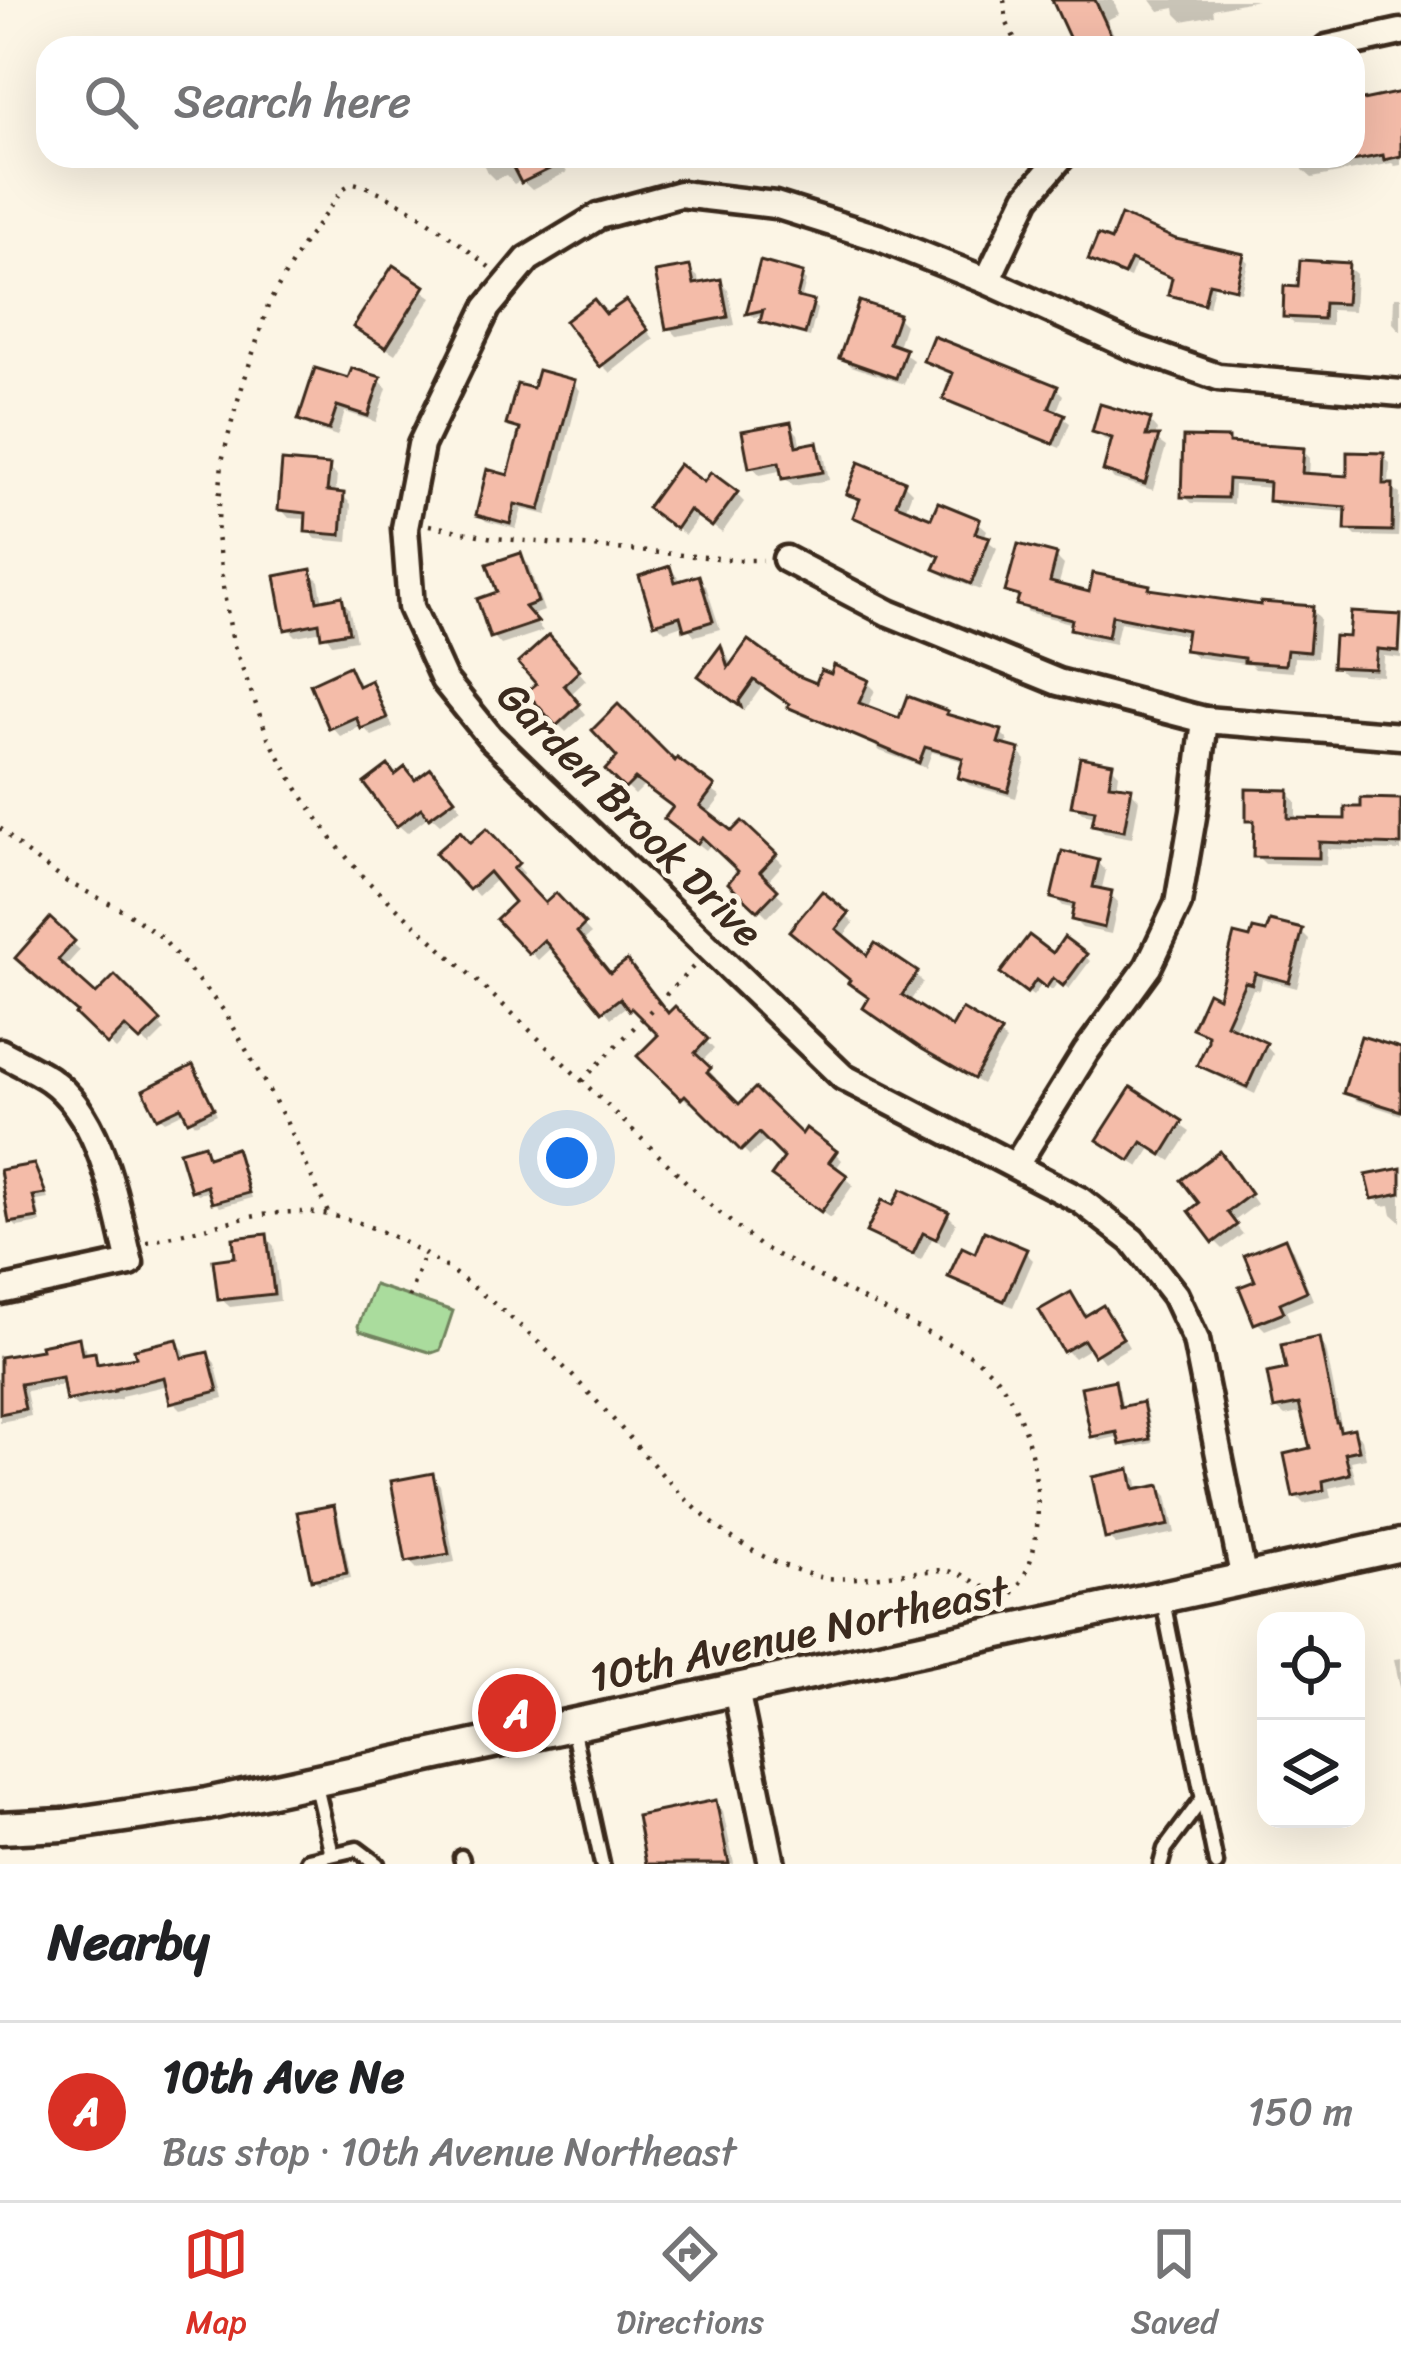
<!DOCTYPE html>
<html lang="en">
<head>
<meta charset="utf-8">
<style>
	:root { --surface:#fff; --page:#f2f2f2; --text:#202124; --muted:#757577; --line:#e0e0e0; --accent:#d93025 }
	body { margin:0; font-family:Sriracha,sans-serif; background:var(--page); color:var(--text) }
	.controls { position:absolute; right:36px; bottom:36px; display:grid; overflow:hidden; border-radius:24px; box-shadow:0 12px 48px #0002 }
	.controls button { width:108px; height:108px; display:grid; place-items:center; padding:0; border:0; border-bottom:3px solid var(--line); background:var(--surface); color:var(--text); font:60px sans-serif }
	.you { position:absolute; left:567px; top:1158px; width:42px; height:42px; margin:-30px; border:9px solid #fff; border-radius:50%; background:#1a73e8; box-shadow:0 0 0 18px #1a73e833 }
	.badge { display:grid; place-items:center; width:78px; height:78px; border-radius:50%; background:var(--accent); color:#fff; font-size:39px; font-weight:700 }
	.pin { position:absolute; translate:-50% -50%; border:6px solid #fff; box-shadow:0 3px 12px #0006 }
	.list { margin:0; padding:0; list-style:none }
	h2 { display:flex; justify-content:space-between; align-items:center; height:156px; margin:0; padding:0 48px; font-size:51px }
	h2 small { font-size:39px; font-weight:400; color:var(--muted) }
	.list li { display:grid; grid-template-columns:78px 1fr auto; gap:36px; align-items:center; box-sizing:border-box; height:180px; padding:0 48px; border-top:3px solid var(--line) }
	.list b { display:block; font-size:45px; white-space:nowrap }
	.list p { margin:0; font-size:39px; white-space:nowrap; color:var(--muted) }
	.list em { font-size:39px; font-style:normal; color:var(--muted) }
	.icon { flex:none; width:66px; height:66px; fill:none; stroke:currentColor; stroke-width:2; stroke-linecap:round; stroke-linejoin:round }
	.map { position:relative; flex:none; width:1401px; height:1864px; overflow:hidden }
	.search { position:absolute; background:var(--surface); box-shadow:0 12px 48px #0002; left:36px; right:36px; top:36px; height:132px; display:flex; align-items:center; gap:30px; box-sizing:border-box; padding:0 42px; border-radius:36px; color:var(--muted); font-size:45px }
	.sheet { height:336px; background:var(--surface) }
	nav { display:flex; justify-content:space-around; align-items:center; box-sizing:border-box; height:168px; border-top:3px solid var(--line); background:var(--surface); font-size:33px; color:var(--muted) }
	nav a { display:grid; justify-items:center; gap:6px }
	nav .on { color:var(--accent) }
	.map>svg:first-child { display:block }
</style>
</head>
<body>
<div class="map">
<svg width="1401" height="1864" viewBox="0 0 1401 1864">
	<rect width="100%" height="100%" fill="#fcf5e5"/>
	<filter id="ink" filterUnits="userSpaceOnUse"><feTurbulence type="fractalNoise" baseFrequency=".00833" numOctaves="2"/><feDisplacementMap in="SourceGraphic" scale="24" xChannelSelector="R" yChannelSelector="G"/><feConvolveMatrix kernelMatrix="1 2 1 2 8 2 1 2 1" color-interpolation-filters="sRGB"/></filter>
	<g filter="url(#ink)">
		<!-- green -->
		<path fill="#aadc9d" stroke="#72835e" stroke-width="3" d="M374 1285 453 1311 440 1350 432 1353 360 1331 358 1326Z"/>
		<!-- shadow -->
		<g fill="#0003">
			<path d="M1055 0H1113L1119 14 1107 20 1118 43 1107 48H1078Z"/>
			<path d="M1151 0H1257L1213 9 1214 15 1183 21 1176 14 1175 8 1159 11Z"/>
			<path d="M1401 95V165L1395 166 1392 163 1312 178 1303 170 1301 156H1353V105Z"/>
			<path d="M479 156H602L564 168 567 172 532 190 521 180 514 184 506 175 495 180 487 172Z"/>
			<path d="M1175 242 1243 257 1248 262 1241 292 1214 286 1209 307 1177 299 1172 294 1175 279 1136 263 1130 278 1096 264 1091 259 1112 244Z"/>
			<path d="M1347 266 1356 274 1354 311 1331 310V326L1294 324 1286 316 1301 290Z"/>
			<path d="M689 269 698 277 699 286 720 282 728 290 735 325 677 336 669 327Z"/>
			<path d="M394 270 432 297 395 354 365 334Z"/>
			<path d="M801 276 806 281 801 301 812 304 817 309 810 337 768 326 763 321 765 315 754 317 749 313Z"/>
			<path d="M1394 297H1401V332L1393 323Z"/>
			<path d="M633 312 654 339 610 373 602 365 607 317Z"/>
			<path d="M897 317 905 325 897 349 913 360 904 384 851 366 843 357Z"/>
			<path d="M926 360 1056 388 1063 395 1056 413 1070 423 1060 448 953 405 946 398 955 376 933 367Z"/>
			<path d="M379 380 387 388 376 422 345 412 337 436 310 427 302 419 350 382Z"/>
			<path d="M573 383 580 390 547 515 522 509 516 529 486 521 479 514 510 478 522 433 509 424 535 392Z"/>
			<path d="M1149 421 1157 430 1155 439 1166 447 1153 490 1114 479 1106 470 1114 442 1104 439 1096 431Z"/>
			<path d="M790 425 798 434 801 448 816 445 824 454 829 480 793 486 785 478 784 470 760 475 752 466Z"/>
			<path d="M1228 441 1232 446 1303 451 1310 458 1309 476 1350 479 1382 456 1390 463 1389 487 1400 494 1398 537 1356 536 1348 528 1349 512 1279 507 1271 500 1272 488 1234 485 1233 504 1192 503 1184 496Z"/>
			<path d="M328 468 337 476 335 495 343 496 351 504 348 542 316 539 308 530 309 519 289 518 281 509Z"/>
			<path d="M904 484 912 492 905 510 933 522H978L987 530 984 538 997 548 980 590 946 577 938 568 942 559 865 524 856 516 862 503 849 493Z"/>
			<path d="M705 486 736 494 744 502 722 533 699 516 685 535 659 516Z"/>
			<path d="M520 556 528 564 544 611 530 616 543 631 501 645 493 636 500 594Z"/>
			<path d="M1056 557 1064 565 1058 587 1092 595 1148 588 1154 593 1264 609H1311L1320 618 1317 658 1294 657 1293 672 1255 669 1251 665 1196 657 1187 649 1189 636 1120 622 1115 644 1082 637 1073 628 1074 624 1028 612 1020 604V601L1009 591Z"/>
			<path d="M670 569 678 577 680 584 698 578 706 586 720 629 695 636 685 624 665 631 656 622Z"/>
			<path d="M310 572 319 581 323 603 341 599 349 608 356 640 332 644 323 631 296 636 288 628Z"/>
			<path d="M1353 615 1401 618V658L1384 656 1383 676 1344 674 1335 666 1352 640Z"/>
			<path d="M557 647 586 680 570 695 586 714 566 732 558 724Z"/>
			<path d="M721 650 728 656 732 669 794 678 817 687 867 682 875 690 867 709 901 722 946 714 951 719 1000 732 1008 740 1006 748 1019 752 1026 760 1016 798 969 785 961 778 965 762 932 752 926 768 880 751 873 744 798 714 791 705 763 685 745 710 709 684Z"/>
			<path d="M349 670 357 678 361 688 370 684 378 692 393 727 372 736 362 726 340 736 332 727Z"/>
			<path d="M675 765 721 797 707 815 733 835 743 825 783 864 766 883 784 900 768 917 732 882 742 872 712 843 706 850 676 827V808L645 785 635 795 609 770Z"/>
			<path d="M1111 766 1119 774 1117 788 1130 790 1139 799 1132 838 1104 833 1095 824 1097 816 1082 813 1074 805Z"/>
			<path d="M396 778 416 783 439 780 461 808 440 824 430 815 407 833 398 825Z"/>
			<path d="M1287 793 1296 801V821L1348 822 1401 802V851L1327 849 1326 865 1265 864 1257 856V828L1249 819Z"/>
			<path d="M487 832 524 873 518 878 545 907 556 897 591 934 583 941 611 977 669 1016 675 1010 714 1049 701 1062 716 1078 713 1082 739 1108 835 1153 842 1160 835 1170 853 1185 830 1218 783 1183 788 1158 769 1138 750 1156 694 1100 690 1104 642 1056 662 1035 628 1005 611 1018 553 946 538 960 500 919 518 902 498 878 478 896 439 853 471 847Z"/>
			<path d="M1098 862 1106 871 1101 892 1110 894 1118 902 1111 934 1082 928 1074 920 1076 909 1063 906 1055 897Z"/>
			<path d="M847 916 854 923 842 938 867 959 916 975 923 982 909 1003 953 1031 999 1034 1006 1041 982 1084 933 1056 874 1015 872 999 800 938Z"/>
			<path d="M50 923 80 950 63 969 96 998 115 979 165 1030 149 1046 134 1031 116 1050 20 958Z"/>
			<path d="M1301 932 1309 940 1297 988 1262 979 1260 990 1253 989 1234 1031 1265 1045 1273 1054 1255 1094 1209 1072 1201 1064 1211 1039 1196 1027 1220 1001 1252 942Z"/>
			<path d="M1085 956 1090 961 1069 989 1059 981 1052 990 1043 983 1033 996 1009 978 1053 957Z"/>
			<path d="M1401 1051V1115L1355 1100 1346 1092Z"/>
			<path d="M197 1074 217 1114 195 1124 186 1111 165 1121 160 1117Z"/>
			<path d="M1132 1092 1190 1132 1171 1161 1151 1148 1139 1167 1109 1148Z"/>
			<path d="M203 1147 210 1159 235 1152 240 1157 252 1198 220 1207 215 1202 212 1191 198 1194 193 1189Z"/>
			<path d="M1228 1163 1257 1204 1233 1222 1243 1234 1223 1249 1215 1241Z"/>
			<path d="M33 1167 38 1173 48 1199 37 1201 41 1223 17 1227 12 1222Z"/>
			<path d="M1401 1171V1222L1392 1214 1390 1205 1383 1206 1374 1198Z"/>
			<path d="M948 1215 956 1223 945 1245 932 1239 921 1260 878 1240 870 1231Z"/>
			<path d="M266 1237 274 1246 280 1301 230 1307 221 1299 239 1260Z"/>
			<path d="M1285 1242 1293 1250 1313 1300 1286 1311 1290 1320 1265 1330 1257 1322 1259 1282Z"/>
			<path d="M1025 1252 1033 1260 1013 1307 960 1284 952 1276 977 1257Z"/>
			<path d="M1071 1295 1087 1318 1103 1309 1111 1317 1129 1347 1104 1362 1092 1347 1074 1358 1066 1350Z"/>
			<path d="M78 1341 86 1348 87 1356 94 1355 102 1366 139 1359 176 1342 184 1350 186 1360 208 1355 215 1363 224 1398 181 1409 173 1401 169 1385 121 1396V1399L77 1407 69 1400 66 1384 26 1391 31 1416 0 1422V1360L44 1352Z"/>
			<path d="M1318 1341 1326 1349 1342 1430 1345 1433 1353 1431 1362 1439 1366 1458 1351 1461 1356 1482 1329 1488 1331 1498 1304 1504 1296 1496 1313 1451 1304 1412 1285 1416 1276 1408 1289 1372Z"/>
			<path d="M1114 1383 1119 1389 1123 1409 1142 1405 1147 1410 1153 1443 1128 1448 1123 1443 1121 1436 1099 1441 1094 1435Z"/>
			<path d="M1129 1472 1137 1480 1139 1492 1159 1488 1167 1496 1175 1533 1116 1545 1107 1537Z"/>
			<path d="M432 1476 440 1485 455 1562 417 1569 409 1561Z"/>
			<path d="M333 1508 338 1513 351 1578 319 1584 314 1579Z"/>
			<path d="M1401 1658V1692L1394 1659Z"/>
			<path d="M715 1804 723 1812 734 1864H649Z"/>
		</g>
		<!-- building -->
		<g fill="#f4bca9" stroke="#3b2a1e" stroke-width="3">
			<path d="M1052 0H1095L1111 35 1083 48H1074Z"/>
			<path d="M1401 92V156L1384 160 1383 155 1353 161V102Z"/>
			<path d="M507 156H576L521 183Z"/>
			<path d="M1121 215 1176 239 1244 254 1236 289 1209 283 1204 304 1168 295 1172 278 1131 260 1124 275 1088 260 1098 235 1111 240Z"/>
			<path d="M1300 260 1349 263 1346 304 1324 303 1323 319 1283 317 1284 286 1298 287Z"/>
			<path d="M760 261 803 273 797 297 814 301 805 334 760 322 763 310 746 314Z"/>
			<path d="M393 265 425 286 386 348 353 327Z"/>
			<path d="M690 266 694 284 721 279 728 317 666 329 655 272Z"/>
			<path d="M594 299 606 314 626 300 648 330 600 367 565 321Z"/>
			<path d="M859 301 899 314 889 343 906 349 896 378 839 358Z"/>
			<path d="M933 336 1058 386 1049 408 1065 414 1053 444 943 399 953 373 923 361Z"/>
			<path d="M315 368 348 378 352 368 381 377 368 416 337 406 329 430 298 420Z"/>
			<path d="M538 370 575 380 540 510 515 504 510 524 476 515 487 469 508 475 520 429 506 425 517 384 533 388Z"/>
			<path d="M1100 404 1151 419 1146 436H1159L1145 484 1103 471 1112 438 1092 432Z"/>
			<path d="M791 422 796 446 817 442 823 472 782 479 779 462 749 468 742 431Z"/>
			<path d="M1183 437 1229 438V443L1304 448 1302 473 1347 476V452L1384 453 1383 484H1393L1392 531 1345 530 1346 507 1268 501 1269 482 1228 479 1227 498 1181 497Z"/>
			<path d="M282 461 330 465 327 491 344 493 341 535 305 532 306 513 278 510Z"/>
			<path d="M859 462 905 481 896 504 931 518 938 502 980 519 975 533 990 537 971 584 934 569 940 556 853 517 860 499 846 494Z"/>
			<path d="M679 464 704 482 711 472 738 492 712 527 689 510 676 529 647 508Z"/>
			<path d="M1018 544 1057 554 1050 582 1089 592 1093 573 1150 585 1149 589 1261 605V602L1313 606 1309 652 1287 650 1285 665 1244 662V658L1184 650 1187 630 1112 615 1108 637 1070 629 1072 619 1016 605 1019 596 1005 592Z"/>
			<path d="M521 553 538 602 525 607 538 622 490 638 477 599 497 592 487 564Z"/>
			<path d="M670 566 675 582 699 575 713 621 684 630 680 616 654 624 639 576Z"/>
			<path d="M311 569 317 601 342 596 349 632 321 637 319 623 285 630 275 576Z"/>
			<path d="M1351 612 1401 615 1399 651 1377 649 1375 669 1332 667 1334 636 1349 637Z"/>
			<path d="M549 635 580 670 564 685 580 704 556 726 526 692 536 684 518 663Z"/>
			<path d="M748 640 796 675 816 683 821 670 831 674 834 665 869 680 859 703 899 718 907 696 948 711 946 714 1002 730 998 743 1020 749 1008 792 958 778 963 758 925 747 919 763 787 707 789 704 754 680 739 701 741 707 698 676 721 645 728 668Z"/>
			<path d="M349 666 358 686 371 680 387 718 361 729 356 717 329 729 310 684Z"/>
			<path d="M618 704 675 761 677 758 715 786 700 806 732 831 742 821 777 854 760 872 778 890 758 911 728 883 738 871 702 837 697 844 664 819 673 807 635 779 625 789 605 770 617 757 592 730Z"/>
			<path d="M1080 757 1113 763 1109 784 1132 787 1124 831 1092 825 1095 810 1071 806Z"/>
			<path d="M388 765 395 775 405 767 415 780 431 768 455 799 429 818 421 808 396 827 364 783Z"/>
			<path d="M1246 789 1289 790 1288 818 1345 819V807H1361V798L1401 799V845L1319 842V858L1253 857 1254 821H1246Z"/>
			<path d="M487 828 519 863 513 869 545 903 556 893 585 924 577 932 610 973 627 960 668 1013 675 1006 708 1039 695 1053 711 1068 707 1072 739 1104 755 1088 802 1134 806 1128 837 1151 829 1162 847 1175 821 1212 771 1176 784 1158 759 1133 741 1151 685 1095 681 1099 637 1056 658 1035 631 1008 629 1010 620 998 602 1012 544 940 529 954 496 919 514 902 489 872 469 890 435 853 460 831 470 843Z"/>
			<path d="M1062 851 1099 860 1093 887 1112 891 1104 928 1071 920 1074 904 1051 898Z"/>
			<path d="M822 891 849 913 836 929 867 955 875 943 918 972 902 995 952 1027 962 1009 1001 1032 974 1079 922 1049 863 1008 869 998 848 983 850 980 789 931Z"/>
			<path d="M50 918 75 941 58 960 96 994 115 975 161 1021 140 1041 125 1027 107 1045 75 1014 77 1012 15 958Z"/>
			<path d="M1270 921 1303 929 1289 982 1255 973 1252 984 1245 982 1226 1024 1267 1043 1247 1087 1197 1065 1208 1041V1035L1192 1028 1208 992 1218 997 1234 934 1250 938 1253 929 1266 932Z"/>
			<path d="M1029 935 1053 953 1064 937 1087 954 1063 986 1053 978 1046 988 1036 980 1027 993 1000 973Z"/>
			<path d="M1361 1036 1401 1048V1111L1343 1093Z"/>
			<path d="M193 1065 214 1108 188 1121 181 1107 157 1118 143 1090Z"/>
			<path d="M1131 1087 1183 1121 1162 1155 1142 1142 1130 1161 1097 1140Z"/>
			<path d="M204 1144 208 1157 236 1148 249 1193 212 1203 207 1186 191 1191 179 1151Z"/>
			<path d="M1220 1151 1251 1194 1227 1212 1237 1225 1213 1243 1189 1211 1199 1203 1181 1180Z"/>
			<path d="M34 1164 46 1194 33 1196 38 1218 9 1223 0 1170Z"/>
			<path d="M1401 1168V1193L1372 1199 1366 1175Z"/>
			<path d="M901 1189 949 1212 936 1239 923 1233 913 1254 866 1232 882 1200 893 1205Z"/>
			<path d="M984 1231 1027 1249 1004 1301 948 1277 962 1247 975 1253Z"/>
			<path d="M267 1234 274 1294 218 1300 213 1260 235 1257 233 1238Z"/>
			<path d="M1285 1238 1307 1291 1280 1303 1284 1312 1254 1324 1239 1287 1255 1281 1244 1255Z"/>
			<path d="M1071 1292 1085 1316 1103 1305 1123 1338 1094 1356 1084 1340 1063 1352 1039 1310Z"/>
			<path d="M79 1337 82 1354 95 1352 97 1364 136 1357 134 1349 177 1339 182 1358 208 1352 218 1391 170 1403 164 1377 115 1389V1391L66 1401 62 1377 20 1384 25 1409 0 1414V1357L41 1350 40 1345Z"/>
			<path d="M1319 1337 1336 1422H1338L1340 1431 1354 1428 1359 1450 1345 1453 1350 1474 1323 1481 1324 1490 1293 1497 1284 1454 1310 1448 1299 1404 1274 1409 1267 1373 1286 1369 1281 1345Z"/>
			<path d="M1115 1380 1120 1407 1143 1402 1150 1439 1120 1445 1117 1432 1091 1437 1081 1387Z"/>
			<path d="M1130 1469 1134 1490 1160 1485 1169 1525 1105 1539 1092 1477Z"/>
			<path d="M433 1473 449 1554 406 1562 391 1481Z"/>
			<path d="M334 1505 347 1573 311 1580 297 1512Z"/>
			<path d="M716 1800 729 1864H646L637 1816Z"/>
		</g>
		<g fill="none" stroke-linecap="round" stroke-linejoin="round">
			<defs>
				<g id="service">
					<path d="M1163 1601 1216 1864"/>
					<path d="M572 1727 602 1864"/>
					<path d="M315 1782 332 1854"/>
					<path d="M461 1857 463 1864"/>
					<path d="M307 1864 309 1860 357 1849 377 1864"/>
					<path d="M1161 1864 1165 1849 1203 1798"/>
				</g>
				<g id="minor">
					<path d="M1327 48 1401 32"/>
					<path d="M987 281 1027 197 1062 156"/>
					<path d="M786 559 889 613 1058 682 1205 720 1401 736"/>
					<path d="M0 1052C16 1061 34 1069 49 1079 103 1117 115 1203 130 1263L0 1291"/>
					<path d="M1016 1165 1086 1052 1148 967 1178 904 1194 811 1205 720"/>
					<path d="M1244 1580 1196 1340 1175 1295 1133 1241 1080 1200 843 1077 491 738 444 680 411 607 405 528 421 445 487 308 528 259 599 216 680 194 775 205 880 238 987 281 1130 346 1218 377 1401 393"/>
					<path d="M736 1690 772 1864"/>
				</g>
				<path id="tertiary" d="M0 1828 63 1825 207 1804 1401 1545"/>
			</defs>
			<!-- service casing -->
			<use href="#service" stroke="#3b2a1e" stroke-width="21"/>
			<!-- minor casing -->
			<use href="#minor" stroke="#3b2a1e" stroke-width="33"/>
			<!-- tertiary casing -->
			<use href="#tertiary" stroke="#3b2a1e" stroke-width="39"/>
			<!-- path -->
			<g stroke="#3b2a1e" stroke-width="4.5" stroke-dasharray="3 9" stroke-linecap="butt">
				<path d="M1004 0 1007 23 1019 48"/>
				<path d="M489 267C455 239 395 192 353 183L344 188 302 246 269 303 236 406 222 461 217 535 224 594 233 643 268 737 297 788 334 842 363 877 513 1014 709 1204 760 1246 976 1358C985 1367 996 1375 1003 1386 1039 1438 1057 1552 1007 1599"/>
				<path d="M429 525 493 538 739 560H763"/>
				<path d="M0 828 25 852 67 882 125 911 161 937 225 1012 285 1119 329 1215"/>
				<path d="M582 1081 695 965"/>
				<path d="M147 1242C196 1232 248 1212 299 1212 412 1213 540 1338 612 1418 666 1478 712 1540 791 1568 802 1572 815 1577 826 1578 861 1581 908 1571 945 1570L961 1574 1008 1601"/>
				<path d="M409 1297 424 1254"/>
			</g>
			<!-- service -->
			<use href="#service" stroke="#fcf5e5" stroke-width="12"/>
			<!-- minor -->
			<use href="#minor" stroke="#fcf5e5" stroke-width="24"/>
			<!-- tertiary -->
			<use href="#tertiary" stroke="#fcf5e5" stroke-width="30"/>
		</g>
	</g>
	<g text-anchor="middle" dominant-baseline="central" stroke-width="10" stroke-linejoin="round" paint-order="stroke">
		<!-- street labels -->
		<g font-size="42" fill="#3b2a1e" stroke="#fcf5e5">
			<text transform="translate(630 814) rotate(45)">Garden Brook Drive</text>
			<text transform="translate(799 1634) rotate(-12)">10th Avenue Northeast</text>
		</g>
	</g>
</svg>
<div class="controls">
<button><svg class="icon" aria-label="locate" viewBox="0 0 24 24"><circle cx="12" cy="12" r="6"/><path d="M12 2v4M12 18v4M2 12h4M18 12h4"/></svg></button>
<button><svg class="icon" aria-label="layers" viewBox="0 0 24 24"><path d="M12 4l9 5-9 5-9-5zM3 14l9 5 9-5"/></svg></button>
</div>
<div class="you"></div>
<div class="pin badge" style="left:517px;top:1713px">A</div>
<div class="search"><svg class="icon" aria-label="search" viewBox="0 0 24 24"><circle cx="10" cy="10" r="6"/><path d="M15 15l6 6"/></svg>Search here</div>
</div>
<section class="sheet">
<h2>Nearby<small></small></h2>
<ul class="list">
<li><span class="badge">A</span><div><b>10th Ave Ne</b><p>Bus stop · 10th Avenue Northeast</p></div><em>150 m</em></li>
</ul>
</section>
<nav>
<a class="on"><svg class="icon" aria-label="map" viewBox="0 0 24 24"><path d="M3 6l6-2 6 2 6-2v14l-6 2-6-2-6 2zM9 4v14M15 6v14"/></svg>Map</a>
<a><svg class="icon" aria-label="directions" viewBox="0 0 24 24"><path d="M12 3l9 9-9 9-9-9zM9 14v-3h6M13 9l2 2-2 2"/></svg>Directions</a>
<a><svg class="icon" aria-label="saved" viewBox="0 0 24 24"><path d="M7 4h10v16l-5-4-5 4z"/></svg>Saved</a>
</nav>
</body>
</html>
